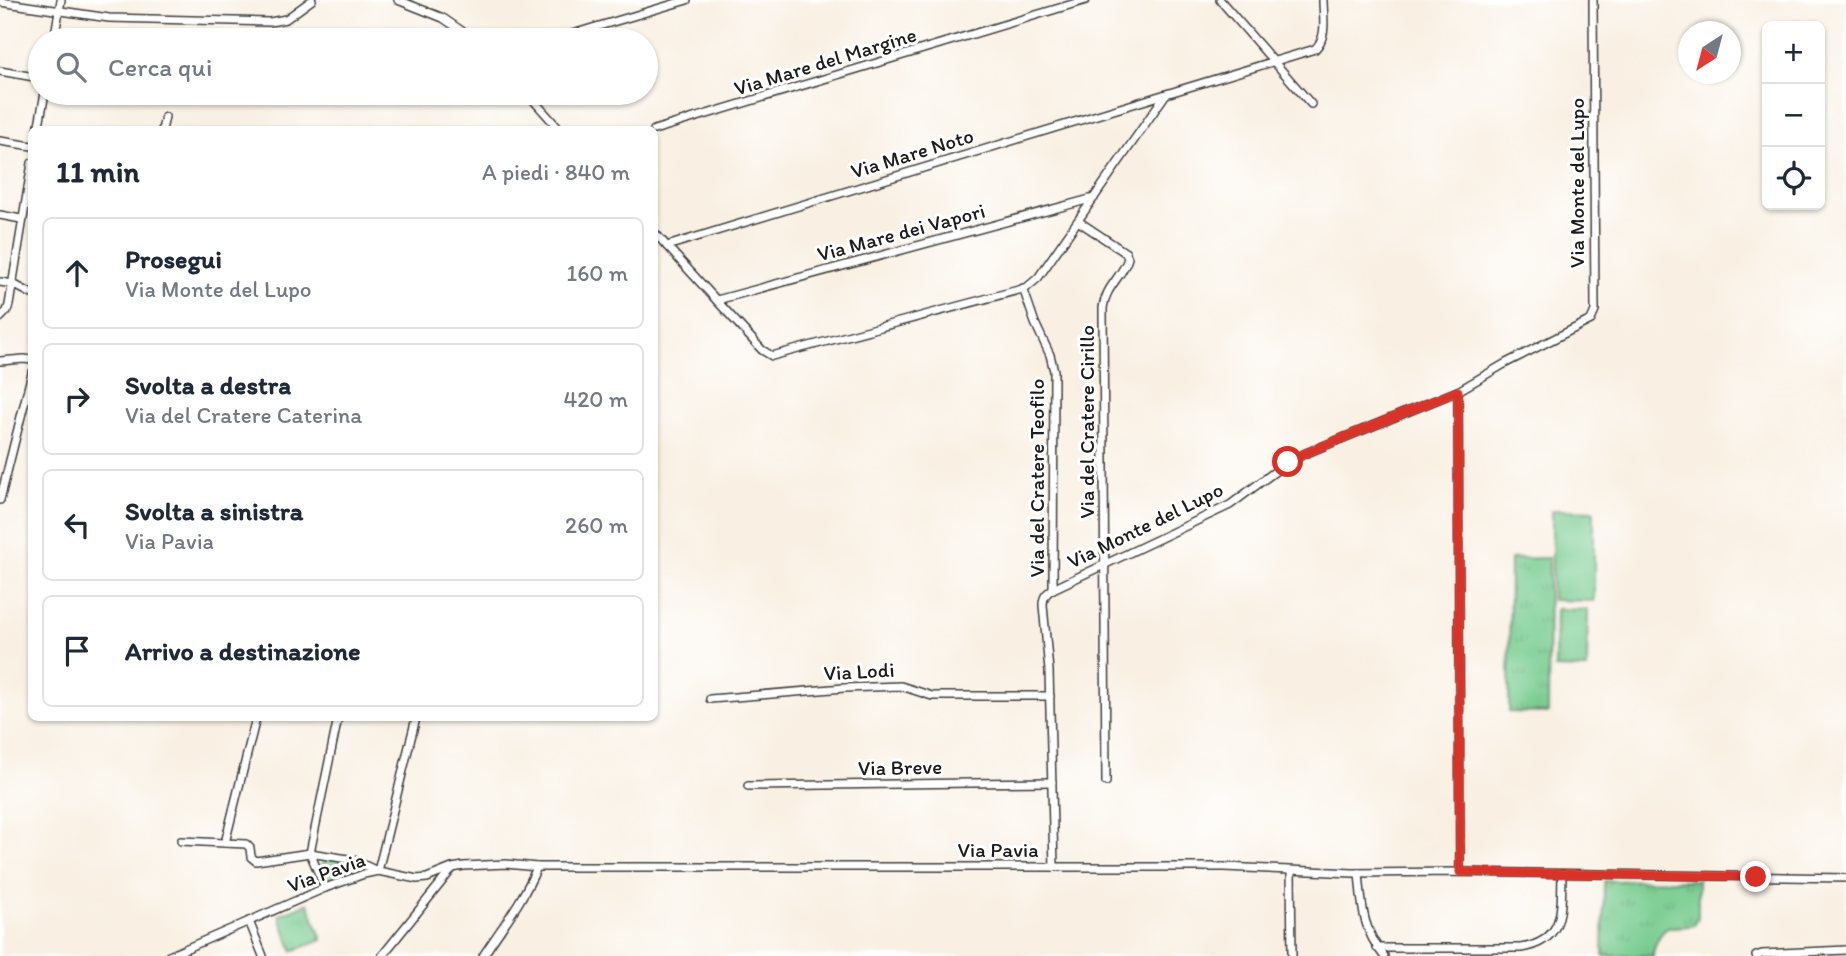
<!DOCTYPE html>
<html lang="it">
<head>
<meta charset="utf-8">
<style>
	:root { --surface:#fff; --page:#f6f6f7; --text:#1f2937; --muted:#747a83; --line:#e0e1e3 }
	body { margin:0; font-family:Itim,sans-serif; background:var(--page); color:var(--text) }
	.controls { position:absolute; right:21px; top:21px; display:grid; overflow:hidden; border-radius:10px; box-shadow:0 2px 5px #0004 }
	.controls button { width:63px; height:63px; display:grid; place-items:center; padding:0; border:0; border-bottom:2px solid var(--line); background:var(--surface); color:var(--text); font:35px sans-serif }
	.compass { position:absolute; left:1678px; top:21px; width:63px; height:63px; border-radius:50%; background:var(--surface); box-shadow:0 2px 5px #0004; rotate:216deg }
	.stop { position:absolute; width:21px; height:21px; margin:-16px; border:5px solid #d93025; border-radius:50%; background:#fff }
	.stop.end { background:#d93025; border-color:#fff; box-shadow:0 2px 7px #0008 }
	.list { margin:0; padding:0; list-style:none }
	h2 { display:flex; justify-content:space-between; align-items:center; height:91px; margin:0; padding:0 28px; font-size:30px }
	h2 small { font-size:23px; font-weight:400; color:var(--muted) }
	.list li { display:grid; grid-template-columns:46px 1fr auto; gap:21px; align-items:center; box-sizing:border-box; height:112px; margin:0 14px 14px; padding:0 14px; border:2px solid var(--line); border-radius:10px }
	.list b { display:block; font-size:26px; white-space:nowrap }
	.list p { margin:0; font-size:23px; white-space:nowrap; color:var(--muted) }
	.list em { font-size:23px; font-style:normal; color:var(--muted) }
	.icon { flex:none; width:38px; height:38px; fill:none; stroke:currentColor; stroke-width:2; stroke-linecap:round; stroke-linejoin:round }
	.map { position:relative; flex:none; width:1846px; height:956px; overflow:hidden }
	.search { position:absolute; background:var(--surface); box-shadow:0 2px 5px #0004; left:28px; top:28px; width:630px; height:77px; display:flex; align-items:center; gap:18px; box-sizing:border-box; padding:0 24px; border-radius:38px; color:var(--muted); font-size:26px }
	.panel { position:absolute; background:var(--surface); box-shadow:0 2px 5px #0004; left:28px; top:126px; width:630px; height:595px; border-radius:10px }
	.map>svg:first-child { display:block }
</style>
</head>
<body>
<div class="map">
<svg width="1846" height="956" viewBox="0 0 1846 956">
	<defs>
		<pattern id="grass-tufts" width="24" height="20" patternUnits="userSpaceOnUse" patternTransform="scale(1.75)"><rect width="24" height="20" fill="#78cc90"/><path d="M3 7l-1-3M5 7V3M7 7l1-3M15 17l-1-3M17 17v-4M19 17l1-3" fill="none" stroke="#67af7c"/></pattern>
	</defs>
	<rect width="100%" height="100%" fill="#fff"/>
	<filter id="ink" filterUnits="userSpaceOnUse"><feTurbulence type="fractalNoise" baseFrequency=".0143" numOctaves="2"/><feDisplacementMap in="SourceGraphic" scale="14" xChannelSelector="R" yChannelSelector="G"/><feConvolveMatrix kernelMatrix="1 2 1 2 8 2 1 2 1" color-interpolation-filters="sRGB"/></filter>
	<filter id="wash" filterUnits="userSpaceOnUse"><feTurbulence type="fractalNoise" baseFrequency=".00686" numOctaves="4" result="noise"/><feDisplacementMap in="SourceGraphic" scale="28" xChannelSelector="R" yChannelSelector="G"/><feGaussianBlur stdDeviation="1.57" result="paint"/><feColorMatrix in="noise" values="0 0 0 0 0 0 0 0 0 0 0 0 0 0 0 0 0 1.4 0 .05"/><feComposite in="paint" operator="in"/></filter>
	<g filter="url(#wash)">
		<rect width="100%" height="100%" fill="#f9f0e3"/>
		<!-- grass -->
		<g fill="url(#grass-tufts)" stroke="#4a7456" stroke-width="2">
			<path d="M1549 558 1548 713 1509 712 1510 559Z"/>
			<path d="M330 858 348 862 354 868 352 875 328 882C322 877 319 871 322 863Z"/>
			<path d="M1698 880V917L1694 925C1678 929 1667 921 1658 939 1655 945 1653 949 1653 956H1603L1604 881Z"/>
			<path d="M308 903 322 940 293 951 279 915Z"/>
		</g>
		<!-- garden -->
		<g fill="#78cc90" stroke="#4a7456" stroke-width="2">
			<path d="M1552 510 1594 511V601L1552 600Z"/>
			<path d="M1556 609 1588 610 1587 669 1555 668Z"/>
		</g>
	</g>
	<g filter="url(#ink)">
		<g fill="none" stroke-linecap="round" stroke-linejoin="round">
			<defs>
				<g id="street">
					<path d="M398 0 443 18 475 40"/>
					<path d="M1220 0 1311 104"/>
					<path d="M0 2 109 18 270 22 286 19 312 0"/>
					<path d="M54 40 61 0"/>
					<path d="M552 40 687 0"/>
					<path d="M0 71 40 78"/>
					<path d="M527 93 560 130"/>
					<path d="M38 130 45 93"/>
					<path d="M162 130 165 117"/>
					<path d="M654 130 1086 0"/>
					<path d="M0 141 32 146"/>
					<path d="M0 215 21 219"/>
					<path d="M1078 221 1126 253 1128 258C1123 276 1105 287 1103 308L1106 782"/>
					<path d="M654 232 762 350 772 356 1026 288 1038 278 1166 94 1315 49C1328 37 1323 17 1323 0"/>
					<path d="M667 246 1166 94"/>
					<path d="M0 282 13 284 32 294"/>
					<path d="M1023 288 1035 323 1050 355 1054 371 1053 589"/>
					<path d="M717 300 1094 198"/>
					<path d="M0 318 7 311 9 305 32 163"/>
					<path d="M0 361 24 359 32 360"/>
					<path d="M1458 391 1460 872"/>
					<path d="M0 500 32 373"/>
					<path d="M710 699 844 688 901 686 932 696H1050"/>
					<path d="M748 786 1052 782"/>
					<path d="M181 841 246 844 250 848 251 857 256 861 310 853 354 860 377 871"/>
					<path d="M225 843 256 718"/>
					<path d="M310 853 338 718"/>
					<path d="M310 853 325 888"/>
					<path d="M1054 867 1049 671 1043 605C1043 597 1046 593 1053 589L1230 505 1277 470 1304 454 1458 391 1506 363 1591 320 1595 311 1593 0"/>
					<path d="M378 871 416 718"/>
					<path d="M1291 871 1292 956"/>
					<path d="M1359 873C1362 906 1362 929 1384 956"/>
					<path d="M249 921 263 956"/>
					<path d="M1377 948H1521C1565 941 1561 910 1562 874"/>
					<path d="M169 956 325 888 364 874 378 871 417 879 427 878 452 868 464 866 506 864 537 867H1224L1353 873 1460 872 1846 878"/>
					<path d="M382 956 452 869"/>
					<path d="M483 956C502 927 524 899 537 867"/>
					<path d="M1756 956 1762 954 1846 950"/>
				</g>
			</defs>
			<!-- street casing -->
			<use href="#street" stroke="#3d3c3a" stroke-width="10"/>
			<!-- street -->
			<use href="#street" stroke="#fff" stroke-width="7"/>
		</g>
	</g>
	<g fill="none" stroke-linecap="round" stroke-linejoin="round" filter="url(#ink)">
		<!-- route -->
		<path stroke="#d93025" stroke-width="9" d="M1288 462 1304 454 1458 391 1460 872 1756 877"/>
	</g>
	<g text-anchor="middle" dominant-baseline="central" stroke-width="6" stroke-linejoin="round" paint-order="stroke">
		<!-- street labels -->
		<g font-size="21" fill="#1c1c1c" stroke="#fff">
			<text transform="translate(825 61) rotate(-17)">Via Mare del Margine</text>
			<text transform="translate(912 153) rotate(-17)">Via Mare Noto</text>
			<text transform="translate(1576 183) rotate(-90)">Via Monte del Lupo</text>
			<text transform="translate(901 232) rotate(-15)">Via Mare dei Vapori</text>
			<text transform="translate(1086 422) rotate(-90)">Via del Cratere Cirillo</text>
			<text transform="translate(1036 478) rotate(-90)">Via del Cratere Teofilo</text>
			<text transform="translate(1145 525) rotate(-26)">Via Monte del Lupo</text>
			<text transform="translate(859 671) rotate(-3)">Via Lodi</text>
			<text transform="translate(900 767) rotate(-1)">Via Breve</text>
			<text x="998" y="849">Via Pavia</text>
			<text transform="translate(326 872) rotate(-20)">Via Pavia</text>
		</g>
	</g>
</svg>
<div class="controls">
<button>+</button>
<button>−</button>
<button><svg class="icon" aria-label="locate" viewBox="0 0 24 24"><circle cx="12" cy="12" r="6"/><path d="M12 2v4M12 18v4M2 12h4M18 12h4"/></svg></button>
</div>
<svg class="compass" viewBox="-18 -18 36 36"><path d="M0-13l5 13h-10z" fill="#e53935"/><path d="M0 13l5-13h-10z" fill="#747a83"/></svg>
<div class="stop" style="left:1288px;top:462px"></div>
<div class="stop end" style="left:1756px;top:877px"></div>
<div class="search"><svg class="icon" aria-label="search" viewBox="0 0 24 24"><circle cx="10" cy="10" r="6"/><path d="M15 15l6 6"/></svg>Cerca qui</div>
<section class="panel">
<h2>11 min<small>A piedi · 840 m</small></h2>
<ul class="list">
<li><svg class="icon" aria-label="ahead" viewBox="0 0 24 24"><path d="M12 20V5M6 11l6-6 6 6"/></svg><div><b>Prosegui</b><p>Via Monte del Lupo</p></div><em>160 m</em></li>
<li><svg class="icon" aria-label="right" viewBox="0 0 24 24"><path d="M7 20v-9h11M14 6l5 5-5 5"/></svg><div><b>Svolta a destra</b><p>Via del Cratere Caterina</p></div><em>420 m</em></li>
<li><svg class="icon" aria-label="left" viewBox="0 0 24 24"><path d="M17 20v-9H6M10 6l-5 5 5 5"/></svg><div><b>Svolta a sinistra</b><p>Via Pavia</p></div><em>260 m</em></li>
<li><svg class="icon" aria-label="arrive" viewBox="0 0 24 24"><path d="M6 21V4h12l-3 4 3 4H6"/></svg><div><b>Arrivo a destinazione</b></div></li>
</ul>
</section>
</div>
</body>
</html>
